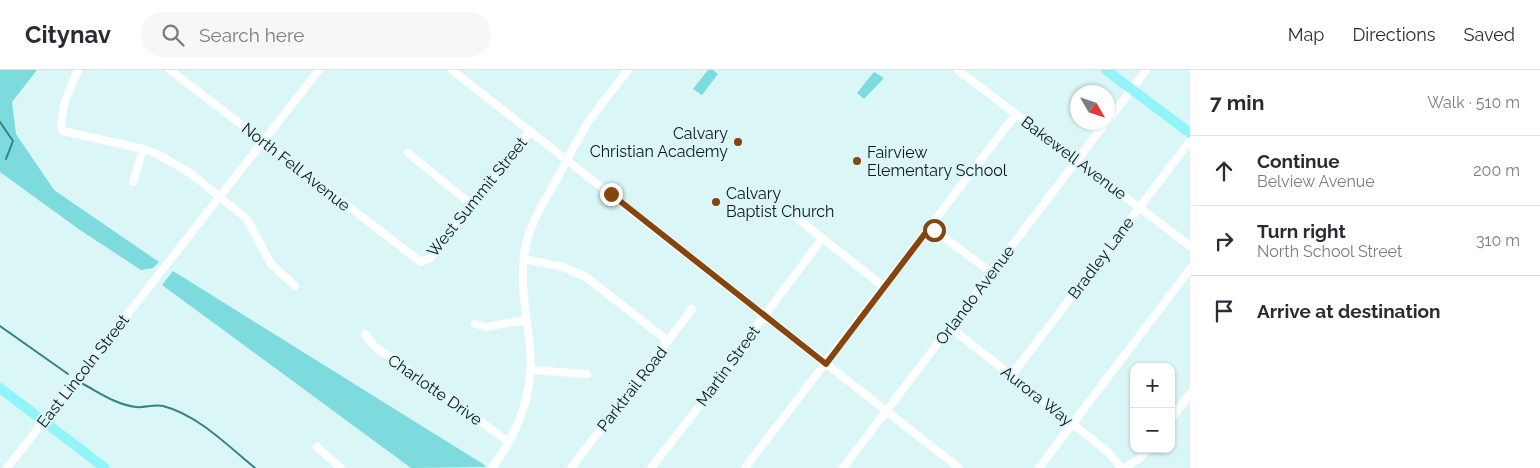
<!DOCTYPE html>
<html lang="en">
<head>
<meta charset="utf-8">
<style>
	:root { --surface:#fff; --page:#f7f7f7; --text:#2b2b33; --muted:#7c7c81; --line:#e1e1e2 }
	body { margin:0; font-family:Raleway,sans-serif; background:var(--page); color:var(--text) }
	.controls { position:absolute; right:15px; bottom:15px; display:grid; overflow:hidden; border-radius:10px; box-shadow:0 1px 4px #0004 }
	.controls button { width:45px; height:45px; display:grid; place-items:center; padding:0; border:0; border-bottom:1px solid var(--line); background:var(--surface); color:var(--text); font:25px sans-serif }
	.compass { position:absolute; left:1070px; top:15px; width:45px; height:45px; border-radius:50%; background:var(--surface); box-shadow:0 1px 4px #0004; rotate:129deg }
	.stop { position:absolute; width:15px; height:15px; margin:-11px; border:4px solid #85450f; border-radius:50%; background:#fff }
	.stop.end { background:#85450f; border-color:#fff; box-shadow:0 1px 5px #0008 }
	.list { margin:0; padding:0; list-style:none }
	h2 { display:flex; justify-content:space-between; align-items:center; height:65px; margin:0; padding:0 20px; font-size:21px }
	h2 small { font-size:16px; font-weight:400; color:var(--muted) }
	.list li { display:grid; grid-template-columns:32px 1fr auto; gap:15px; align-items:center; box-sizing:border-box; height:70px; padding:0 20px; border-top:1px solid var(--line) }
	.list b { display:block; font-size:19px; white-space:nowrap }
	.list p { margin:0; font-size:16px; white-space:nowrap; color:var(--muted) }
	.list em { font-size:16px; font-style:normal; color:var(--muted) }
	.icon { flex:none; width:28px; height:28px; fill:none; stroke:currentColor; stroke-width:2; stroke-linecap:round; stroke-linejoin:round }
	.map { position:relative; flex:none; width:1190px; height:398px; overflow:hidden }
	header { display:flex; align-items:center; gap:30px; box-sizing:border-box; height:70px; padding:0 25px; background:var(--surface); border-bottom:1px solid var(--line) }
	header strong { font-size:24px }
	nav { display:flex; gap:28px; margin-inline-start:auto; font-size:18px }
	.search { width:350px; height:45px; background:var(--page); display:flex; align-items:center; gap:12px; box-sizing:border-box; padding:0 18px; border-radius:28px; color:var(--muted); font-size:19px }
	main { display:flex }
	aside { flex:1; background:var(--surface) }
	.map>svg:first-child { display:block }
</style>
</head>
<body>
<header>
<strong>Citynav</strong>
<div class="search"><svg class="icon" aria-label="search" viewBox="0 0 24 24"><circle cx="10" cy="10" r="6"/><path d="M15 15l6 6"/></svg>Search here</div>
<nav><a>Map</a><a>Directions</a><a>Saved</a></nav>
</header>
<main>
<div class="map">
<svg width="1190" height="398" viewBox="0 0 1190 398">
	<rect width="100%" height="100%" fill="#dbf6f7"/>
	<!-- green -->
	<g fill="#7ddadd">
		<path d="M0 0H37L12 32 16 64 54 120 159 192 153 198 141 200 80 160 0 102Z"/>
		<path d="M708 0H713L718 4 702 25 693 19Z"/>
		<path d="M874 2 884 8 864 29 857 23Z"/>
		<path d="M173 201 483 394 486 397 411 398 162 215Z"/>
	</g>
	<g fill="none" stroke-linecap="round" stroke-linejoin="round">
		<!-- stream -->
		<g stroke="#348386" stroke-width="2">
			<path d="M0 52 13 71 6 89"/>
			<path d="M0 256 68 304"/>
			<path d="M83 314C100 323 117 335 136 337 145 338 154 334 163 336 198 345 228 376 255 398"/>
		</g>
		<!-- minor -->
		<g stroke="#fff" stroke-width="8">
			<path d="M78 0C72 13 56 48 63 61L143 79 157 84 190 103 247 149 271 194 295 216"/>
			<path d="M170 0 421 192 430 188 530 61"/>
			<path d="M452 0 959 398"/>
			<path d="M958 0 1190 176"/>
			<path d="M1108 51 1146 0"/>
			<path d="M408 83 472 135"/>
			<path d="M133 112 143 79"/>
			<path d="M793 145 884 217"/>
			<path d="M930 157 992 203"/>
			<path d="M524 189 563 197 586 207 668 271"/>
			<path d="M475 254 486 257 526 250"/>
			<path d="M951 258 1108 382 1121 398"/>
			<path d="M365 264 374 276 509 372"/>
			<path d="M531 300 587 304"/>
			<path d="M1011 306 1190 71"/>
			<path d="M1171 349 1190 324"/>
			<path d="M317 377 341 398"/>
			<path d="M7 398 319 0"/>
			<path d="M492 398C518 363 534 322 530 278 527 244 519 214 525 180 529 156 542 135 554 114 566 93 576 71 589 51 601 34 615 17 628 0"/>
			<path d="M571 398 692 239"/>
			<path d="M651 398 744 279 755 258 822 169"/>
			<path d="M745 398 1016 44"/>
			<path d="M843 398 1106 52"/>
			<path d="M1039 398 1190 199"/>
			<path d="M1124 398 1139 389 1148 379"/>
		</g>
		<!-- major -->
		<g stroke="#91f4f8" stroke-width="10">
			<path d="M1106 0 1190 63"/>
			<path d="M0 318 105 398"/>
		</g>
	</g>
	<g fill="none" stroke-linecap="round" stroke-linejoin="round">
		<!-- route -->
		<path stroke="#85450f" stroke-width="6" d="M611 124 826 294 930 157 934 160"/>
	</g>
	<!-- markers -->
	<g fill="#85450f" stroke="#dbf6f7" stroke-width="2">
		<circle cx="738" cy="72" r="5"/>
		<circle cx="857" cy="91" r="5"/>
		<circle cx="716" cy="132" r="5"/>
	</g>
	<g text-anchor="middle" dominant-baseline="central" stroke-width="4" stroke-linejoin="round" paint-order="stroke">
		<!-- poi labels -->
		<g font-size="16" fill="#0d1717" stroke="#dbf6f7" text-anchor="start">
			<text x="728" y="63" text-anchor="end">Calvary<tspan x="728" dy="18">Christian Academy</tspan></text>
			<text x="867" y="82">Fairview<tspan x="867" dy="18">Elementary School</tspan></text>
			<text x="726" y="123">Calvary<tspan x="726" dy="18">Baptist Church</tspan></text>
		</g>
		<!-- street labels -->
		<g font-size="16" fill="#0d1717" stroke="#dbf6f7">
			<text transform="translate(1074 88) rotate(37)">Bakewell Avenue</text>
			<text transform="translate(296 97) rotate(38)">North Fell Avenue</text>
			<text transform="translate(477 127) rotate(-51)">West Summit Street</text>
			<text transform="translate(1101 188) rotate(-53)">Bradley Lane</text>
			<text transform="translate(975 225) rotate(-53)">Orlando Avenue</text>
			<text transform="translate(728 296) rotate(-54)">Martin Street</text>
			<text transform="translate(83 301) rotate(-52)">East Lincoln Street</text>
			<text transform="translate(632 319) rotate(-52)">Parktrail Road</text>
			<text transform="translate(435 320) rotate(35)">Charlotte Drive</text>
			<text transform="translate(1037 326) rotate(38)">Aurora Way</text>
		</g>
	</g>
</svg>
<div class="controls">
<button>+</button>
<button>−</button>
</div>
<svg class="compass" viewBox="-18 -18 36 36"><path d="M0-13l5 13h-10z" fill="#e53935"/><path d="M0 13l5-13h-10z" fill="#7c7c81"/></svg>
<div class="stop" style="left:934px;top:160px"></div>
<div class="stop end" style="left:611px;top:124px"></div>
</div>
<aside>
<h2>7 min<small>Walk · 510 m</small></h2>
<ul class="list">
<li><svg class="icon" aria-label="ahead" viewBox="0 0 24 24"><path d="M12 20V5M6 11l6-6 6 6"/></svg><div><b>Continue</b><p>Belview Avenue</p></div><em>200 m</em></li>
<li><svg class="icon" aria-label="right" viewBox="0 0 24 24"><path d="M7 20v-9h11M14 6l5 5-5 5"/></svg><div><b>Turn right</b><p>North School Street</p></div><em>310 m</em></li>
<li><svg class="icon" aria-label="arrive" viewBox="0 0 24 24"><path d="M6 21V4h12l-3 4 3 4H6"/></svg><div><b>Arrive at destination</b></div></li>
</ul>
</aside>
</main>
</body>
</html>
